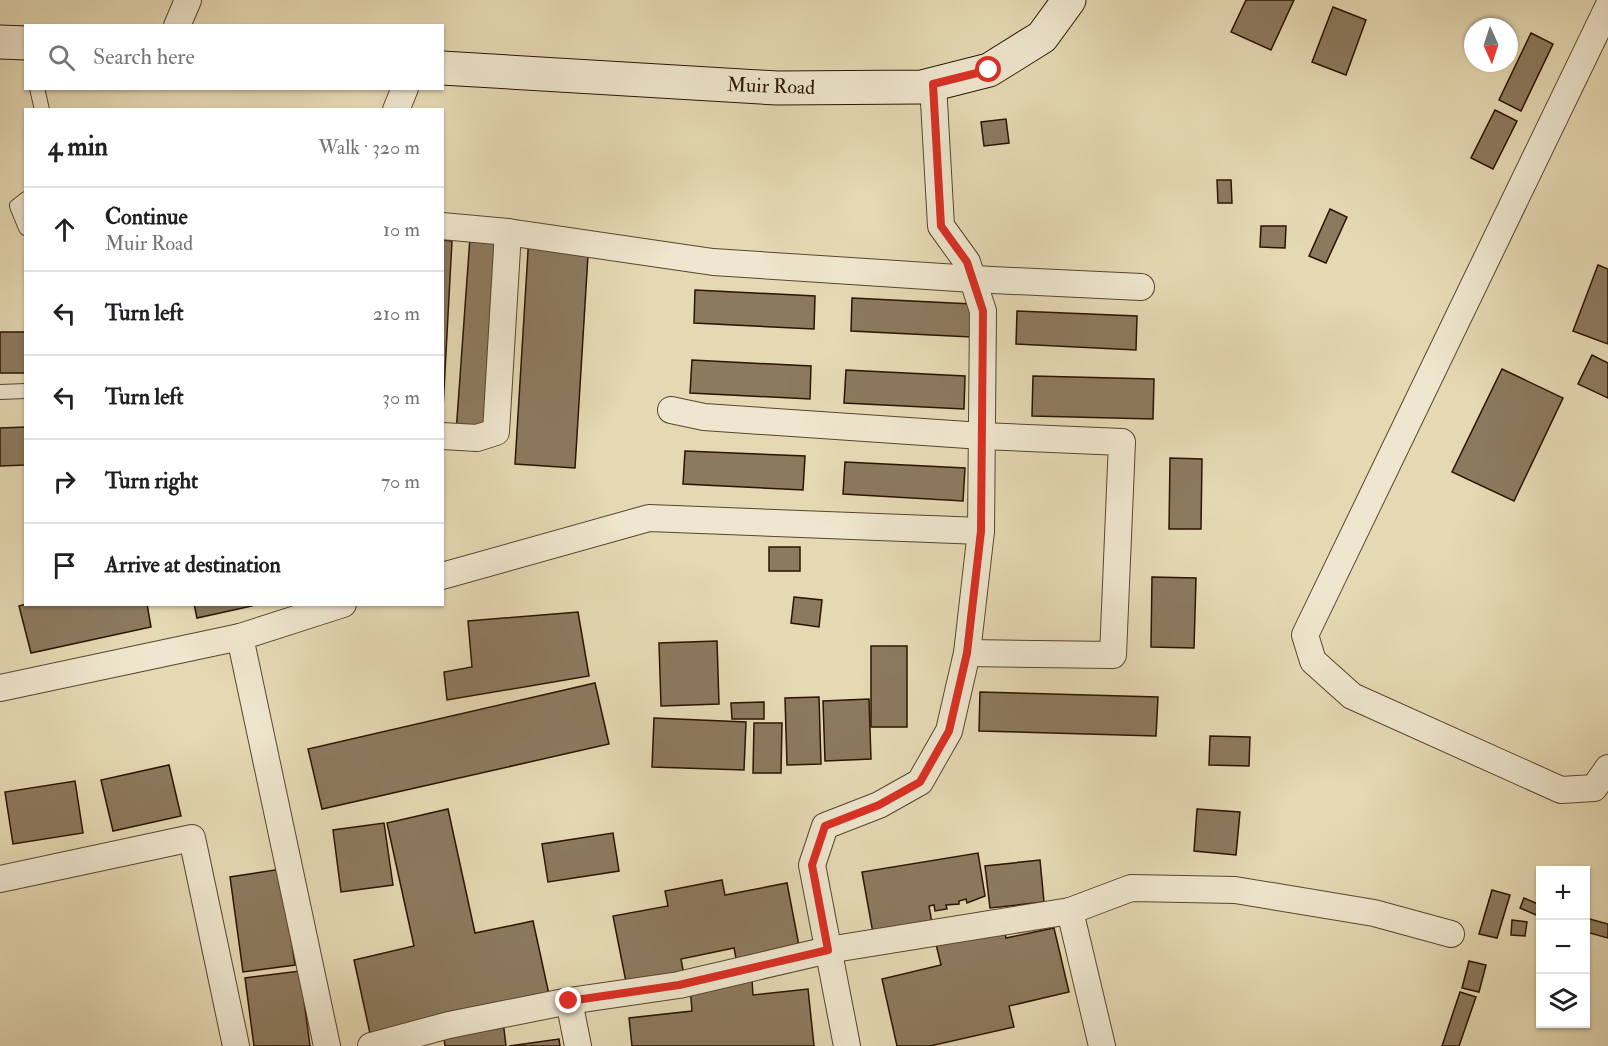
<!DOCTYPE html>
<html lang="en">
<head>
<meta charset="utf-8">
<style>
	:root { --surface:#fff; --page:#f6f6f6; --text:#202124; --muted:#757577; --line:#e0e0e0 }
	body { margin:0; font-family:"IM FELL Double Pica",serif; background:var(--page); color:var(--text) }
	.controls { position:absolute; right:18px; bottom:18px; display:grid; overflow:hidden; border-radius:0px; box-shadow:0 2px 4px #0004 }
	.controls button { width:54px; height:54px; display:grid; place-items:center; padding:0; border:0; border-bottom:2px solid var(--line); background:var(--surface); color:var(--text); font:30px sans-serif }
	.compass { position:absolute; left:1464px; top:18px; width:54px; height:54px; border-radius:50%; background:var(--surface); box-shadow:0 2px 4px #0004; rotate:177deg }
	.stop { position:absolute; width:18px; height:18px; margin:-14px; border:4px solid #d93025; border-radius:50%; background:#fff }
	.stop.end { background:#d93025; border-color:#fff; box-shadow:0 2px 6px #0008 }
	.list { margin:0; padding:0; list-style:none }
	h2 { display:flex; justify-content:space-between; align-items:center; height:78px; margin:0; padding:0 24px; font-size:26px }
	h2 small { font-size:20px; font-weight:400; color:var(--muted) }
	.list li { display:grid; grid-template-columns:39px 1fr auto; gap:18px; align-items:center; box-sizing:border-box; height:84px; padding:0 24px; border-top:2px solid var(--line) }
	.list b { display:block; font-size:22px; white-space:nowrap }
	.list p { margin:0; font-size:20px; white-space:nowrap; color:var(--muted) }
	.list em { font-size:20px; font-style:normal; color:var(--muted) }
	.icon { flex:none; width:33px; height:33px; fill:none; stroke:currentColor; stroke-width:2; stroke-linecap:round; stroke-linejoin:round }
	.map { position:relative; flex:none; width:1608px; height:1046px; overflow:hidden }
	.search { position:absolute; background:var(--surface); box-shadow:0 2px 4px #0004; left:24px; top:24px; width:420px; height:66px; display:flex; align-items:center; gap:15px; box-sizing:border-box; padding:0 21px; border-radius:0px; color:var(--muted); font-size:22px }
	.panel { position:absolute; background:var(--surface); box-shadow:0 2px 4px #0004; left:24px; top:108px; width:420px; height:498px; border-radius:0px }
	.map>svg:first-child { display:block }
</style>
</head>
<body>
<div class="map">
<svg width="1608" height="1046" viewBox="0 0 1608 1046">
	<rect width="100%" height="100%" fill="#e5d9b3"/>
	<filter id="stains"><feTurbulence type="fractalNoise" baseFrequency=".00333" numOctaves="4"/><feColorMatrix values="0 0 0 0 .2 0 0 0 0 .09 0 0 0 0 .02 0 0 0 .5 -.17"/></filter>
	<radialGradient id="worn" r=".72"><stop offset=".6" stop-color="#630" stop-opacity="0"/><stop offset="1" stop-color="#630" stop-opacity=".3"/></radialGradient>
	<!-- building -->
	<g fill="#8c7a5e" stroke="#2c1302" stroke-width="1.5">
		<path d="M1246 0H1294L1271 50 1231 32Z"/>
		<path d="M1333 7 1366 20 1346 75 1312 62Z"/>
		<path d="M1531 33 1553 44 1521 111 1499 100Z"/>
		<path d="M1495 110 1517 121 1493 169 1471 158Z"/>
		<path d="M1006 119 1009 143 984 146 981 122Z"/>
		<path d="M1217 180H1231L1232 203H1218Z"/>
		<path d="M1330 209 1347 217 1326 263 1309 256Z"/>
		<path d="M1261 226H1286L1285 248 1260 247Z"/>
		<path d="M529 235 589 239 575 468 515 464Z"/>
		<path d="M470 237 518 240 504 436 456 433Z"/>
		<path d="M442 240 452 241 442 427Z"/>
		<path d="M1598 265 1608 269V344L1573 331Z"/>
		<path d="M695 290 815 296 814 329 694 323Z"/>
		<path d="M852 298 972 304 971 337 851 331Z"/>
		<path d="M1017 311 1137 316 1136 350 1016 344Z"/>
		<rect x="0" y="332" width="26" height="41"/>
		<path d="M1592 355 1608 363V398L1578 384Z"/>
		<path d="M692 360 811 366 810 399 690 393Z"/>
		<path d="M1502 369 1563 398 1514 501 1452 472Z"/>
		<path d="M846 370 965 376 964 409 844 403Z"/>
		<path d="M1033 376 1154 379 1153 419 1032 416Z"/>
		<path d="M26 427V465L0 466V428Z"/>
		<path d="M685 451 805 456 803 490 683 484Z"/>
		<path d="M1170 458 1202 459 1201 529H1169Z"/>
		<path d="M845 462 965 468 963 501 843 494Z"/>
		<rect x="769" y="547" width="31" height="24"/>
		<path d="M1152 577 1196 578 1194 648 1151 647Z"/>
		<path d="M794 597 822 600 819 627 791 623Z"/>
		<path d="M26 604H147L151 627 31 653 19 606Z"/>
		<path d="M194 604H252V606L197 618Z"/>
		<path d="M578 612 589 676 447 700 444 672 472 667 468 621Z"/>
		<path d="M717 641 719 704 661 706 659 643Z"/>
		<rect x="871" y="646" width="36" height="81"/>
		<path d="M595 683 609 744 322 809 308 749Z"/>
		<path d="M980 692 1158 697 1156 736 979 731Z"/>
		<path d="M819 697 821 764 787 765 785 698Z"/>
		<path d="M869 699 871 759 825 761 823 701Z"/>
		<path d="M764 702V719H732L731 703Z"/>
		<path d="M654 718 746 722 744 770 652 767Z"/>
		<path d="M754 723H782L781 773H753Z"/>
		<path d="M1210 736 1250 737 1249 766 1209 765Z"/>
		<path d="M169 765 181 816 113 831 101 780Z"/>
		<path d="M75 781 83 833 13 844 5 792Z"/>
		<path d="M448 809 475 933 533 921 550 999 371 1038 354 960 414 946 387 823Z"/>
		<path d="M1197 809 1240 812 1236 855 1194 851Z"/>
		<path d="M384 823 393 885 341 892 333 830Z"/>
		<path d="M613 833 619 871 548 882 542 844Z"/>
		<path d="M978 853 985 896 967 903 966 899 959 901V904L946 905 947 909 935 911 934 905 929 906 933 929 874 939 862 872Z"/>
		<path d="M1040 860 1044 902 990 908 985 866Z"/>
		<path d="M281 869 295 965 243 972 230 877Z"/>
		<path d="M722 880 725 895 787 883 800 951 737 963 734 948 681 959 684 975 627 987 613 916 668 906 665 891Z"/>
		<path d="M1492 890 1510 895 1497 938 1479 934Z"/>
		<path d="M1524 898 1540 905 1536 915 1520 908Z"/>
		<path d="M1586 918 1608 924V938L1586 932Z"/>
		<path d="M1512 920 1527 922 1525 936 1511 935Z"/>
		<path d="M1054 928 1069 992 1009 1006 1014 1027 930 1046H897L882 979 941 965 936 944 1004 929 1006 938Z"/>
		<path d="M1469 961 1486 965 1479 992 1462 988Z"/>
		<path d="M300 971 310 1046H254L245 978Z"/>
		<path d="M752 980 753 995 808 989 814 1046H632L629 1018 692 1011 690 986Z"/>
		<path d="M1460 992 1476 997 1459 1046H1442Z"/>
		<path d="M503 1021 506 1046H445L443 1030Z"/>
		<path d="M559 1039 560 1046H509Z"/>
	</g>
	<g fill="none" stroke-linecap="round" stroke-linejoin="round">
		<defs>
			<g id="service">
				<path d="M37 88 42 110"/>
				<path d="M26 199 17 206 26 228"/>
				<path d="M0 392 26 391"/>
			</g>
			<g id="minor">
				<path d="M1608 7 1305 635 1313 661 1352 696 1561 790 1594 788 1608 768"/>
				<path d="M177 26 188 0"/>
				<path d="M396 110 405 88"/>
				<path d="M442 226 508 232 713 262 973 279 1141 287"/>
				<path d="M671 410 704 417 982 436 1122 442 1113 655 967 653"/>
				<path d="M442 436 477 438 496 432 508 232"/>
				<path d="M442 576 649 518 981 531"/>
				<path d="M240 637 327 1046"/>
				<path d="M0 688 240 637 343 604"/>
				<path d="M0 879 192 838 236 1046"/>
				<path d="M1070 911 1131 888 1235 890 1374 913 1451 934"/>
				<path d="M569 1001 578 1046"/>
				<path d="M371 1046 449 1025 569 1001 679 985 828 950 1070 911 1102 1046"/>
				<path d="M847 1046 812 865 825 826 879 805 920 782 949 731 967 653 981 531 983 311 967 262 941 226 933 84"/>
			</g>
			<g id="secondary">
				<path d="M0 42 26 43"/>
				<path d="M442 68 777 88 922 87 989 70 1042 37 1069 0"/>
			</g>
		</defs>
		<!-- service casing -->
		<use href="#service" stroke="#5a442e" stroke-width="16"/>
		<!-- minor casing -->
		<use href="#minor" stroke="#5a442e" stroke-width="28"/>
		<!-- secondary casing -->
		<use href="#secondary" stroke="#2c1302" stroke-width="35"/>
		<!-- service -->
		<use href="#service" stroke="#eee6ce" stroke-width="14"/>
		<!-- minor -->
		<use href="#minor" stroke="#eee6ce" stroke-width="26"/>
		<!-- secondary -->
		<use href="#secondary" stroke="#eee6ce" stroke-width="33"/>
	</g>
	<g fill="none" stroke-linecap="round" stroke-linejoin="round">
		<!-- route -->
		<path stroke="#d93025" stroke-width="8" d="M569 1001 679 985 828 950 812 865 825 826 879 805 920 782 949 731 967 653 981 531 983 311 967 262 941 226 933 84 989 70"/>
	</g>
	<g text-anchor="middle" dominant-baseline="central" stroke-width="5" stroke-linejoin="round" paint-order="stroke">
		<!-- street labels -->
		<g font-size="20" fill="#2c1302" stroke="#eee6ce">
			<text transform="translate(771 86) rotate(2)">Muir Road</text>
		</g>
	</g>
	<rect width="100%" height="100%" filter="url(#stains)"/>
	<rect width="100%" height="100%" fill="url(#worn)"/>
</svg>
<div class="controls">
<button>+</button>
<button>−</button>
<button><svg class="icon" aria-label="layers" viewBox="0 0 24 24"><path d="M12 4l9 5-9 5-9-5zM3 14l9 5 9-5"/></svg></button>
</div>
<svg class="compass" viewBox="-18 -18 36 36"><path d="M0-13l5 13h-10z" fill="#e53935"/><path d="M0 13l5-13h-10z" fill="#757577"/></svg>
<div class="stop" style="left:989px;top:70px"></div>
<div class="stop end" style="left:569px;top:1001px"></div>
<div class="search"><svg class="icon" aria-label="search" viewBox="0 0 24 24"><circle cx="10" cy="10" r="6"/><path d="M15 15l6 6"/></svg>Search here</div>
<section class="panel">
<h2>4 min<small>Walk · 320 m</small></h2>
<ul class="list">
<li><svg class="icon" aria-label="ahead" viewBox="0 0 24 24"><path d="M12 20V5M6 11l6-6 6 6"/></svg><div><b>Continue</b><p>Muir Road</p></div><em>10 m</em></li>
<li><svg class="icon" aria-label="left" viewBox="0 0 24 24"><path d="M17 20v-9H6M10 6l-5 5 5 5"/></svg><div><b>Turn left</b></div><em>210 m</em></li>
<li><svg class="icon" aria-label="left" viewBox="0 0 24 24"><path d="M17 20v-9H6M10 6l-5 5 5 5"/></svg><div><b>Turn left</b></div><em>30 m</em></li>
<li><svg class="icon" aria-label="right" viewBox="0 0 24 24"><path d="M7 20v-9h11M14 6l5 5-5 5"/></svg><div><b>Turn right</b></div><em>70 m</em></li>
<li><svg class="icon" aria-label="arrive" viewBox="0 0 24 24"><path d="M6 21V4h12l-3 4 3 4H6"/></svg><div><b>Arrive at destination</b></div></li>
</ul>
</section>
</div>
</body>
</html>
